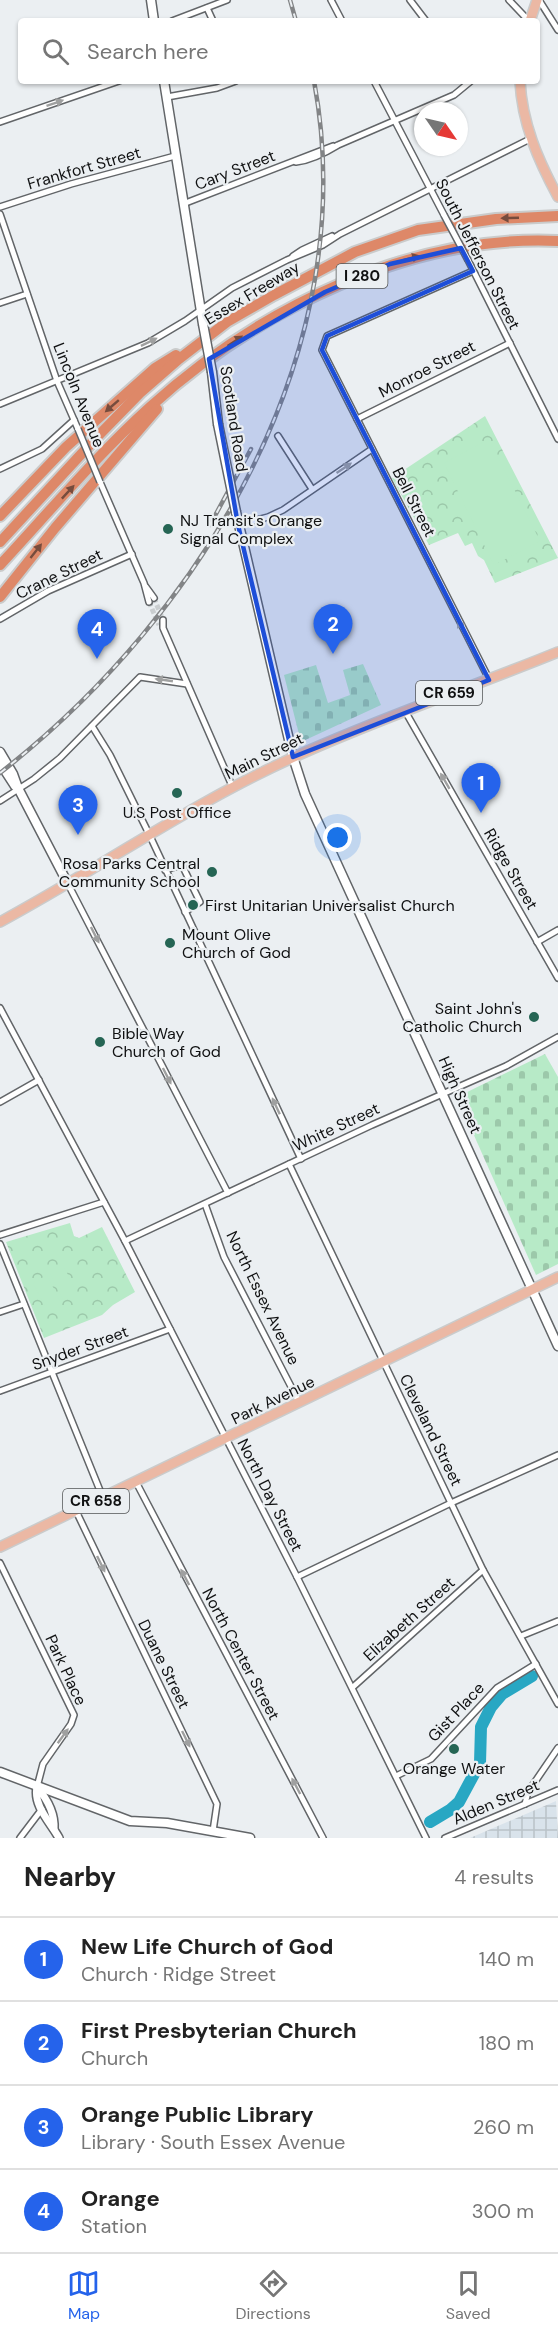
<!DOCTYPE html>
<html lang="en">
<head>
<meta charset="utf-8">
<style>
	:root { --surface:#fff; --page:#f6f6f6; --text:#222; --muted:#767676; --line:#e0e0e0; --accent:#2563eb }
	body { margin:0; font-family:"DM Sans",sans-serif; background:var(--page); color:var(--text) }
	.compass { position:absolute; left:414px; top:102px; width:54px; height:54px; border-radius:50%; background:var(--surface); box-shadow:0 2px 4px #0004; rotate:124deg }
	.you { position:absolute; left:338px; top:838px; width:21px; height:21px; margin:-15px; border:4px solid #fff; border-radius:50%; background:#1a73e8; box-shadow:0 0 0 9px #1a73e833 }
	.badge { display:grid; place-items:center; width:39px; height:39px; border-radius:50%; background:var(--accent); color:#fff; font-size:20px; font-weight:700 }
	.pin { position:absolute; translate:-50% -50px; filter:drop-shadow(0 2px 3px #0008) }
	.pin::after { content:''; position:absolute; top:32px; width:21px; height:18px; background:inherit; clip-path:polygon(0 0,100% 0,50% 100%) }
	.list { margin:0; padding:0; list-style:none }
	h2 { display:flex; justify-content:space-between; align-items:center; height:78px; margin:0; padding:0 24px; font-size:26px }
	h2 small { font-size:20px; font-weight:400; color:var(--muted) }
	.list li { display:grid; grid-template-columns:39px 1fr auto; gap:18px; align-items:center; box-sizing:border-box; height:84px; padding:0 24px; border-top:2px solid var(--line) }
	.list b { display:block; font-size:22px; white-space:nowrap }
	.list p { margin:0; font-size:20px; white-space:nowrap; color:var(--muted) }
	.list em { font-size:20px; font-style:normal; color:var(--muted) }
	.icon { flex:none; width:33px; height:33px; fill:none; stroke:currentColor; stroke-width:2; stroke-linecap:round; stroke-linejoin:round }
	.map { position:relative; flex:none; width:558px; height:1838px; overflow:hidden }
	.search { position:absolute; background:var(--surface); box-shadow:0 2px 4px #0004; left:18px; right:18px; top:18px; height:66px; display:flex; align-items:center; gap:15px; box-sizing:border-box; padding:0 21px; border-radius:6px; color:var(--muted); font-size:22px }
	.sheet { height:414px; background:var(--surface) }
	nav { display:flex; justify-content:space-around; align-items:center; box-sizing:border-box; height:84px; border-top:2px solid var(--line); background:var(--surface); font-size:16px; color:var(--muted) }
	nav a { display:grid; justify-items:center; gap:3px }
	nav .on { color:var(--accent) }
	.map>svg:first-child { display:block }
</style>
</head>
<body>
<div class="map">
<svg width="558" height="1838" viewBox="0 0 558 1838">
	<defs>
		<pattern id="industrial-grid" width="8" height="8" patternUnits="userSpaceOnUse" patternTransform="scale(1.5)"><rect width="8" height="8" fill="#d9e3eb"/><path d="M0 4h8M4 0v8" fill="none" stroke="#b9c2c8"/></pattern>
		<pattern id="cemetery-stones" width="16" height="16" patternUnits="userSpaceOnUse" patternTransform="scale(1.5)"><rect width="16" height="16" fill="#b7eac7"/><path d="M2 7V4a2 2 0 0 1 4 0v3zM10 15v-3a2 2 0 0 1 4 0v3z" fill="#9cc8aa"/></pattern>
		<pattern id="park-crowns" width="20" height="18" patternUnits="userSpaceOnUse" patternTransform="scale(1.5)"><rect width="20" height="18" fill="#b7eac7"/><path d="M2 6a3 3 0 1 1 6 0M12 15a3 3 0 1 1 6 0" fill="none" stroke="#9cc8aa"/></pattern>
	</defs>
	<rect width="100%" height="100%" fill="#ebeff2"/>
	<!-- industrial -->
	<path fill="url(#industrial-grid)" d="M556 1801 558 1838H470Z"/>
	<!-- cemetery -->
	<g fill="url(#cemetery-stones)">
		<path d="M363 664 381 705 301 742 284 675 316 665 328 703 350 695 343 670Z"/>
		<path d="M545 1054 558 1077V1264L536 1275 457 1097Z"/>
	</g>
	<!-- park -->
	<g fill="url(#park-crowns)">
		<path d="M485 416 558 558 495 583 484 560 478 556 472 543 465 546 458 533 429 545 392 478Z"/>
		<path d="M70 1223 74 1236 79 1238 102 1227 135 1292 113 1305 102 1315 44 1338 6 1242Z"/>
	</g>
	<!-- pitch -->
	<g fill="#b7eac7">
		<path d="M489 439 540 541 494 565 444 463Z"/>
		<path d="M64 1267 77 1293 63 1300 50 1274Z"/>
		<path d="M47 1275 60 1301 46 1308 33 1283Z"/>
	</g>
	<g fill="none" stroke-linecap="round" stroke-linejoin="round">
		<!-- river -->
		<path stroke="#28a7c3" stroke-width="12" d="M430 1822 450 1810 459 1802 480 1763 481 1727 491 1707 502 1694 532 1676"/>
		<!-- minor-tunnel -->
		<g stroke="#caced0" stroke-width="5" stroke-dasharray="5 2.5" stroke-linecap="butt">
			<path d="M154 598 163 620"/>
			<path d="M149 602 159 625"/>
		</g>
		<defs>
			<g id="minor">
				<path d="M331 0 342 21"/>
				<path d="M410 0 426 21"/>
				<path d="M509 0 529 21"/>
				<path d="M539 0 558 30"/>
				<path d="M207 8 213 21"/>
				<path d="M172 21 227 0"/>
				<path d="M374 81 444 215"/>
				<path d="M167 97 217 88 236 81"/>
				<path d="M0 122 119 81"/>
				<path d="M296 162C312 160 325 153 338 145L454 95 471 81"/>
				<path d="M183 204 333 146"/>
				<path d="M0 207 71 184 175 156"/>
				<path d="M0 214 57 381 78 429"/>
				<path d="M293 256 302 250 332 236"/>
				<path d="M468 260 558 439"/>
				<path d="M473 271 327 336 322 350 489 679"/>
				<path d="M0 303 27 294"/>
				<path d="M0 404 148 343 185 321 232 288 287 260 323 245 340 234 530 139"/>
				<path d="M357 419 510 343"/>
				<path d="M278 436 312 489"/>
				<path d="M0 469 42 449 74 420"/>
				<path d="M100 482 144 583 149 602"/>
				<path d="M238 525 268 517 283 510 372 449"/>
				<path d="M146 587 154 598"/>
				<path d="M0 619 48 591 132 554"/>
				<path d="M163 620V628L233 788"/>
				<path d="M405 711 558 978"/>
				<path d="M92 726 110 755 150 836 301 1159"/>
				<path d="M0 801 34 779 60 758 140 677 187 684"/>
				<path d="M165 870 182 865 200 902 185 912"/>
				<path d="M68 884 228 1193"/>
				<path d="M537 942 558 930"/>
				<path d="M0 1008 125 1241 297 1577 426 1838"/>
				<path d="M0 1102 39 1080"/>
				<path d="M289 1164 483 1570 558 1704"/>
				<path d="M205 1204 224 1257 299 1402"/>
				<path d="M0 1235 104 1202"/>
				<path d="M125 1241 372 1125 506 1066 558 1037"/>
				<path d="M0 1244 103 1498"/>
				<path d="M0 1312 24 1304"/>
				<path d="M0 1391 170 1329"/>
				<path d="M136 1482 323 1838"/>
				<path d="M76 1511 217 1804 213 1831"/>
				<path d="M0 1563 74 1715 71 1724 43 1764 37 1787"/>
				<path d="M297 1577 451 1503 558 1455"/>
				<path d="M521 1636 558 1621"/>
				<path d="M353 1687 483 1570"/>
				<path d="M396 1776 431 1759 497 1688 536 1664"/>
				<path d="M525 1804 528 1792 558 1748"/>
				<path d="M20 1838 42 1809"/>
				<path d="M445 1838 558 1790"/>
			</g>
			<g id="tertiary">
				<path d="M37 1787C33 1806 51 1823 59 1838"/>
				<path d="M37 1787C47 1799 55 1814 54 1829"/>
			</g>
			<g id="secondary">
				<path d="M151 0 154 21"/>
				<path d="M164 81 203 324"/>
				<path d="M212 372 218 424"/>
				<path d="M236 512 293 757 305 794 558 1346"/>
				<path d="M0 752 13 774 18 788 68 884"/>
				<path d="M0 763 15 786"/>
				<path d="M0 1772 130 1821 167 1823 250 1838"/>
			</g>
			<g id="primary">
				<path d="M530 21 537 0"/>
				<path d="M520 81C522 123 538 160 558 197"/>
				<path d="M0 922C98 869 191 804 292 758 379 718 470 688 558 652"/>
				<path d="M0 1547 558 1277"/>
			</g>
			<g id="motorway">
				<path d="M0 516 66 447 155 368 176 355"/>
				<path d="M0 542 98 436 140 393 179 359 227 322 274 295 355 252 418 230 496 219 558 216"/>
				<path d="M0 565C49 512 97 455 150 407 258 309 410 234 558 241"/>
				<path d="M0 597 55 528 157 409"/>
			</g>
		</defs>
		<!-- minor casing -->
		<use href="#minor" stroke="#626568" stroke-width="8"/>
		<!-- tertiary casing -->
		<use href="#tertiary" stroke="#626568" stroke-width="10"/>
		<!-- secondary casing -->
		<use href="#secondary" stroke="#626568" stroke-width="11"/>
		<!-- primary casing -->
		<use href="#primary" stroke="#cacbcb" stroke-width="12"/>
		<!-- motorway casing -->
		<use href="#motorway" stroke="#cacbcb" stroke-width="14"/>
		<!-- minor -->
		<use href="#minor" stroke="#fff" stroke-width="5"/>
		<!-- tertiary -->
		<use href="#tertiary" stroke="#fff" stroke-width="7"/>
		<!-- secondary -->
		<use href="#secondary" stroke="#fff" stroke-width="8"/>
		<!-- primary -->
		<use href="#primary" stroke="#ebb8a4" stroke-width="9"/>
		<!-- motorway -->
		<use href="#motorway" stroke="#de8868" stroke-width="10"/>
		<defs>
			<g id="rail">
				<path d="M290 0 296 21"/>
				<path d="M210 525 251 449"/>
				<path d="M0 773C205 613 364 348 314 81"/>
			</g>
		</defs>
		<!-- rail casing -->
		<use href="#rail" stroke="#828486" stroke-width="4.5"/>
		<!-- rail -->
		<use href="#rail" stroke="#ebeff2" stroke-width="2" stroke-dasharray="7" stroke-linecap="butt"/>
		<defs>
			<g id="minor-bridge">
				<path d="M444 215 468 260"/>
				<path d="M78 429 100 482"/>
			</g>
			<g id="secondary-bridge">
				<path d="M203 324 212 372"/>
				<path d="M218 424 236 512"/>
			</g>
		</defs>
		<!-- minor-bridge casing -->
		<use href="#minor-bridge" stroke="#626568" stroke-width="8" stroke-linecap="butt"/>
		<!-- secondary-bridge casing -->
		<use href="#secondary-bridge" stroke="#626568" stroke-width="11" stroke-linecap="butt"/>
		<!-- minor-bridge -->
		<use href="#minor-bridge" stroke="#fff" stroke-width="5"/>
		<!-- secondary-bridge -->
		<use href="#secondary-bridge" stroke="#fff" stroke-width="8"/>
	</g>
	<!-- one-way arrows -->
	<defs><path id="oneway-solid" d="M-6-.8H1V-3.2L6.5 0L1 3.2V.8H-6Z" transform="scale(1.5)"/></defs>
	<g fill="#9fa0a0">
		<use href="#oneway-solid" transform="translate(55 103) rotate(-19)"/>
		<use href="#oneway-solid" transform="translate(149 342) rotate(-26)"/>
		<use href="#oneway-solid" transform="translate(344 468) rotate(-34)"/>
		<use href="#oneway-solid" transform="translate(462 628) rotate(-117)"/>
		<use href="#oneway-solid" transform="translate(164 680) rotate(-172)"/>
		<use href="#oneway-solid" transform="translate(445 781) rotate(-120)"/>
		<use href="#oneway-solid" transform="translate(95 935) rotate(63)"/>
		<use href="#oneway-solid" transform="translate(167 1076) rotate(63)"/>
		<use href="#oneway-solid" transform="translate(276 1106) rotate(-115)"/>
		<use href="#oneway-solid" transform="translate(101 1564) rotate(64)"/>
		<use href="#oneway-solid" transform="translate(185 1577) rotate(-118)"/>
		<use href="#oneway-solid" transform="translate(63 1736) rotate(-54)"/>
		<use href="#oneway-solid" transform="translate(186 1739) rotate(64)"/>
		<use href="#oneway-solid" transform="translate(296 1786) rotate(-118)"/>
	</g>
	<g fill="#774c3d">
		<use href="#oneway-solid" transform="translate(510 218) rotate(178)"/>
		<use href="#oneway-solid" transform="translate(411 258) rotate(-15)"/>
		<use href="#oneway-solid" transform="translate(235 341) rotate(-34)"/>
		<use href="#oneway-solid" transform="translate(112 406) rotate(139)"/>
		<use href="#oneway-solid" transform="translate(68 492) rotate(-47)"/>
		<use href="#oneway-solid" transform="translate(36 551) rotate(-52)"/>
	</g>
	<!-- marked area -->
	<path fill="#1d4ed8" fill-opacity="0.2" stroke="#1d4ed8" stroke-width="4.5" stroke-linejoin="round" d="M461 248 473 271 327 336 322 350 489 680 293 757 238 525 209 359 325 292 390 264Z"/>
	<!-- markers -->
	<g fill="#256554" stroke="#ebeff2" stroke-width="2">
		<circle cx="168" cy="529" r="6"/>
		<circle cx="177" cy="793" r="6"/>
		<circle cx="212" cy="872" r="6"/>
		<circle cx="193" cy="905" r="6"/>
		<circle cx="170" cy="943" r="6"/>
		<circle cx="534" cy="1017" r="6"/>
		<circle cx="100" cy="1042" r="6"/>
		<circle cx="454" cy="1749" r="6"/>
	</g>
	<g text-anchor="middle" dominant-baseline="central" stroke-width="4.5" stroke-linejoin="round" paint-order="stroke">
		<!-- shield labels -->
		<g fill="#ebeff2" stroke="#525455" stroke-width="1.5">
			<rect x="336.5" y="264" width="51" height="24" rx="4.5"/>
			<rect x="416" y="681" width="66" height="24" rx="4.5"/>
			<rect x="63" y="1489" width="66" height="24" rx="4.5"/>
		</g>
		<g font-size="15" font-weight="bold" fill="#101112">
			<text x="362" y="276">I 280</text>
			<text x="449" y="693">CR 659</text>
			<text x="96" y="1501">CR 658</text>
		</g>
		<!-- street labels -->
		<g font-size="16" fill="#101112" stroke="#ebeff2">
			<text transform="translate(84 168) rotate(-16)">Frankfort Street</text>
			<text transform="translate(235 170) rotate(-21)">Cary Street</text>
			<text transform="translate(478 254) rotate(63)">South Jefferson Street</text>
			<text transform="translate(252 293) rotate(-31)">Essex Freeway</text>
			<text transform="translate(427 369) rotate(-27)">Monroe Street</text>
			<text transform="translate(79 395) rotate(68)">Lincoln Avenue</text>
			<text transform="translate(234 419) rotate(81)">Scotland Road</text>
			<text transform="translate(414 502) rotate(63)">Bell Street</text>
			<text transform="translate(59 574) rotate(-26)">Crane Street</text>
			<text transform="translate(264 756) rotate(-26)">Main Street</text>
			<text transform="translate(511 869) rotate(60)">Ridge Street</text>
			<text transform="translate(460 1095) rotate(66)">High Street</text>
			<text transform="translate(336 1127) rotate(-25)">White Street</text>
			<text transform="translate(263 1298) rotate(64)">North Essex Avenue</text>
			<text transform="translate(80 1348) rotate(-20)">Snyder Street</text>
			<text transform="translate(273 1400) rotate(-26)">Park Avenue</text>
			<text transform="translate(431 1430) rotate(64)">Cleveland Street</text>
			<text transform="translate(270 1495) rotate(63)">North Day Street</text>
			<text transform="translate(409 1619) rotate(-42)">Elizabeth Street</text>
			<text transform="translate(241 1654) rotate(62)">North Center Street</text>
			<text transform="translate(164 1664) rotate(64)">Duane Street</text>
			<text transform="translate(66 1670) rotate(65)">Park Place</text>
			<text transform="translate(456 1712) rotate(-47)">Gist Place</text>
			<text transform="translate(496 1802) rotate(-23)">Alden Street</text>
		</g>
		<!-- poi labels -->
		<g font-size="16" fill="#101112" stroke="#ebeff2" text-anchor="start">
			<text x="180" y="520">NJ Transit's Orange<tspan x="180" dy="18">Signal Complex</tspan></text>
			<text x="177" y="812" text-anchor="middle">U.S Post Office</text>
			<text x="200" y="863" text-anchor="end">Rosa Parks Central<tspan x="200" dy="18">Community School</tspan></text>
			<text x="205" y="905">First Unitarian Universalist Church</text>
			<text x="182" y="934">Mount Olive<tspan x="182" dy="18">Church of God</tspan></text>
			<text x="522" y="1008" text-anchor="end">Saint John's<tspan x="522" dy="18">Catholic Church</tspan></text>
			<text x="112" y="1033">Bible Way<tspan x="112" dy="18">Church of God</tspan></text>
			<text x="454" y="1768" text-anchor="middle">Orange Water</text>
		</g>
	</g>
</svg>
<svg class="compass" viewBox="-18 -18 36 36"><path d="M0-13l5 13h-10z" fill="#e53935"/><path d="M0 13l5-13h-10z" fill="#767676"/></svg>
<div class="you"></div>
<div class="pin badge" style="left:481px;top:813px">1</div>
<div class="pin badge" style="left:333px;top:654px">2</div>
<div class="pin badge" style="left:78px;top:835px">3</div>
<div class="pin badge" style="left:97px;top:659px">4</div>
<div class="search"><svg class="icon" aria-label="search" viewBox="0 0 24 24"><circle cx="10" cy="10" r="6"/><path d="M15 15l6 6"/></svg>Search here</div>
</div>
<section class="sheet">
<h2>Nearby<small>4 results</small></h2>
<ul class="list">
<li><span class="badge">1</span><div><b>New Life Church of God</b><p>Church · Ridge Street</p></div><em>140 m</em></li>
<li><span class="badge">2</span><div><b>First Presbyterian Church</b><p>Church</p></div><em>180 m</em></li>
<li><span class="badge">3</span><div><b>Orange Public Library</b><p>Library · South Essex Avenue</p></div><em>260 m</em></li>
<li><span class="badge">4</span><div><b>Orange</b><p>Station</p></div><em>300 m</em></li>
</ul>
</section>
<nav>
<a class="on"><svg class="icon" aria-label="map" viewBox="0 0 24 24"><path d="M3 6l6-2 6 2 6-2v14l-6 2-6-2-6 2zM9 4v14M15 6v14"/></svg>Map</a>
<a><svg class="icon" aria-label="directions" viewBox="0 0 24 24"><path d="M12 3l9 9-9 9-9-9zM9 14v-3h6M13 9l2 2-2 2"/></svg>Directions</a>
<a><svg class="icon" aria-label="saved" viewBox="0 0 24 24"><path d="M7 4h10v16l-5-4-5 4z"/></svg>Saved</a>
</nav>
</body>
</html>
